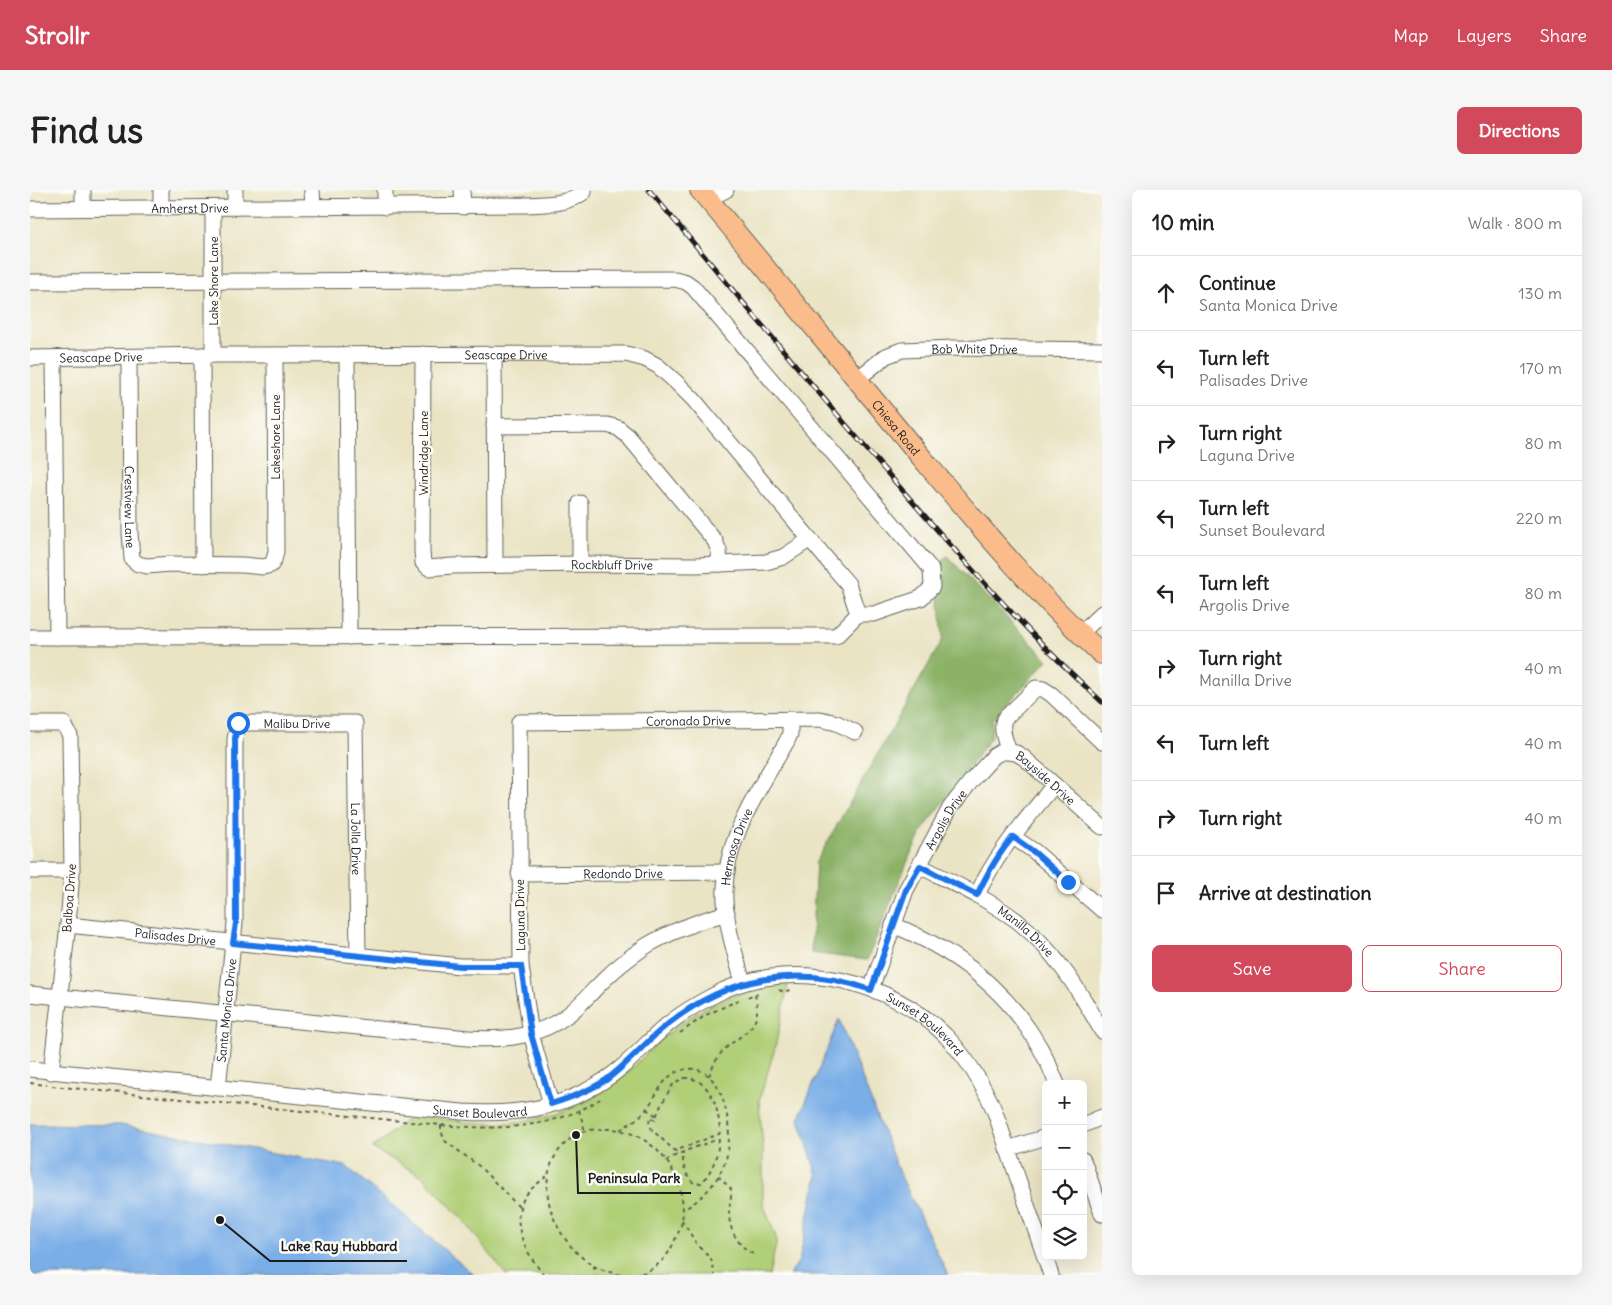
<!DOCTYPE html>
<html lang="en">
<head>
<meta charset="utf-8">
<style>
	:root { --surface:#fff; --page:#f6f6f6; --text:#222; --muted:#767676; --line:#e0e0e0; --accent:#d1495b }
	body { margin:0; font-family:Delius,sans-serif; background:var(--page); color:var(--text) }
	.controls { position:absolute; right:15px; bottom:15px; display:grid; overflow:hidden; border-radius:8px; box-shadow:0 5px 20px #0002 }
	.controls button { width:45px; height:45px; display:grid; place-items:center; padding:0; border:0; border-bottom:1px solid var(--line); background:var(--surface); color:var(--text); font:25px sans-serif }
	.stop { position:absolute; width:15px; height:15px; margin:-11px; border:4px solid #1a73e8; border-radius:50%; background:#fff }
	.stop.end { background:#1a73e8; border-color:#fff; box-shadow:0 1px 5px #0008 }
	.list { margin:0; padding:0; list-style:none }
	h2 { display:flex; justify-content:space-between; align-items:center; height:65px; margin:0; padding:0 20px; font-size:21px }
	h2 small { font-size:16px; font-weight:400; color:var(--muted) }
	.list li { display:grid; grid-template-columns:32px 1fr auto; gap:15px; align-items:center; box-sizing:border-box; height:75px; padding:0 20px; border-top:1px solid var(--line) }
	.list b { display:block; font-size:19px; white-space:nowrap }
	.list p { margin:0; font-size:16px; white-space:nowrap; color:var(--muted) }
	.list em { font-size:16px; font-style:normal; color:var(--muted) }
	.actions { display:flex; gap:10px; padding:15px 20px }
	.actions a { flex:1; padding:11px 0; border:1px solid var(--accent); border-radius:8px; text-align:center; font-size:18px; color:var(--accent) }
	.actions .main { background:var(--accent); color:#fff }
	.icon { flex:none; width:28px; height:28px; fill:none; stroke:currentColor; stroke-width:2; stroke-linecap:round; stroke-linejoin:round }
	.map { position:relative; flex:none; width:1072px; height:1085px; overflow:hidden; border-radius:8px }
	header { display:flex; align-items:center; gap:30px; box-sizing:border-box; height:70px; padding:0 25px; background:var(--accent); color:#fff }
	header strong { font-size:24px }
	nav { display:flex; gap:28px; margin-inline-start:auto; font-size:18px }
	.intro { display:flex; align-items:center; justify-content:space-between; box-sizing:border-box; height:120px; padding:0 30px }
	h1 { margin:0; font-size:35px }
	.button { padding:12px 22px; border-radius:8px; background:var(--accent); color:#fff; font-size:18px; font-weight:700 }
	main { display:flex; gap:30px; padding:0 30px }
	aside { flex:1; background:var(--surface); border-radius:8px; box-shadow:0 5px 20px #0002 }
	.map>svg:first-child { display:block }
</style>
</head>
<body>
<header>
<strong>Strollr</strong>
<nav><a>Map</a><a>Layers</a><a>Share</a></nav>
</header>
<div class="intro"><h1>Find us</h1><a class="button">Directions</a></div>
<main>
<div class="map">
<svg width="1072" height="1085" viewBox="0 0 1072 1085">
	<rect width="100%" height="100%" fill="#fdfcf7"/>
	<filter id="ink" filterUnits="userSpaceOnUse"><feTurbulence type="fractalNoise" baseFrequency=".02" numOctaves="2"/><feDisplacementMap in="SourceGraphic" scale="10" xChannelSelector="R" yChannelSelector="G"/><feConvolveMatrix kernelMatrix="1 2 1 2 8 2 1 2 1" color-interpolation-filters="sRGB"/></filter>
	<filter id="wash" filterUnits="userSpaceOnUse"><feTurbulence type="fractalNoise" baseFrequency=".0096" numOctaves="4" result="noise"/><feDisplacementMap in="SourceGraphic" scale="20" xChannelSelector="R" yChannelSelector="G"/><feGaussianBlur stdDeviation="1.12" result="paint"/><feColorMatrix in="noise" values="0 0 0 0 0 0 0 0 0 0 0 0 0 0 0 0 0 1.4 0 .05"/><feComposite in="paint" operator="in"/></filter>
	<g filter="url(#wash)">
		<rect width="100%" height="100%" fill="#eae4c5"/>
		<!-- green -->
		<path fill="#b0cf77" stroke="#66764a" d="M758 795 745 858 729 911 733 956V1013L747 1050 739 1085H476L434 1031 392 986 342 958 383 925C406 928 429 932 451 933 487 936 526 926 558 910 596 891 614 862 646 837 676 813 719 796 758 795Z"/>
		<!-- forest -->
		<path fill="#8cb268" stroke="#546742" d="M917 366 1018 470 962 530 961 547 895 637 881 663 837 770 781 763 786 672 913 449 907 374Z"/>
		<!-- water -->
		<g fill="#7aaee7" stroke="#4b6582">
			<path d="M809 829 868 980 918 1085H759L769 1071 787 985 769 929Z"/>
			<path d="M0 934 91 935 316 976 444 1085H0Z"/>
		</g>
	</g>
	<g filter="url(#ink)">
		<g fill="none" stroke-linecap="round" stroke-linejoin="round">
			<defs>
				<g id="minor">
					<path d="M131 0V18"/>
					<path d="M205 0V17"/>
					<path d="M282 0 283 16"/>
					<path d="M432 0 433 17"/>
					<path d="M678 9 696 0"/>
					<path d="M355 17V0"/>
					<path d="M53 18V0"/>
					<path d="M183 18V165"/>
					<path id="s1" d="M0 19 494 15C517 14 535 15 554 2"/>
					<path d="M0 92 645 89 656 92 663 97 901 379 902 397 891 408 844 424H828L806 446 0 447"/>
					<path id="s2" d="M393 164 392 361 393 373 399 378 422 376 550 374 666 375 736 372 753 367 779 350"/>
					<path d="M464 164 465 375"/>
					<path d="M172 165 173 375"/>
					<path d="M317 165 319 447"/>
					<path id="s3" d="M99 167 100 343 102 369 108 374 117 376 140 374 213 375 233 377 241 375 244 370 246 361 245 166"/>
					<path id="s4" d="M0 168 183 165 596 164 615 169 628 176 647 193 664 210 799 372 818 394 828 424"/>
					<path d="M24 168 27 447"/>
					<path id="s5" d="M826 190 856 166 872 160 924 158 1072 160"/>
					<path d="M464 236 577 235 588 238 598 246 685 351 689 361 690 374"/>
					<path d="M550 313V374"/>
					<path d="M1050 444 1072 423"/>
					<path d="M0 534H34L40 546 42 681 38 735 21 882"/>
					<path d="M979 562C976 552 970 540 974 529L1006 498 1013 499 1021 504 1072 552"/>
					<path d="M983 647 1004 661 1072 720"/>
					<path id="s6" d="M890 676C923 693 956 708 986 730 1024 759 1049 800 1072 841"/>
					<path d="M0 681H42"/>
					<path id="s7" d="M489 684 697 682"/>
					<path d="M947 705C966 663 996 630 1024 595"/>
					<path id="s8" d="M38 735 430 776H491"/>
					<path d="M863 735C938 765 998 817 1027 894"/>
					<path id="s9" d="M713 793C706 766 697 739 695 711 692 651 729 600 757 551L760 544V529"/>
					<path id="s10" d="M841 799 876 700 920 618 942 590 964 566 971 562H979L986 563 993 567 1072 637"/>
					<path d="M0 804 438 848C474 851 509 847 539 824 553 813 564 799 577 787 588 776 603 765 616 756 641 741 669 731 697 723"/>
					<path id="s11" d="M0 879 432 922C492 926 544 917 592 877 607 864 621 849 636 836 653 821 674 810 694 800 766 768 861 791 916 846 937 868 953 894 965 922L1021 1085"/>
					<path id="s12" d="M188 898 205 733V549L208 533H325L328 765"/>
					<path id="s13" d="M521 914 501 844 491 776 489 532 790 529 807 533 825 542"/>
					<path d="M1053 935 1072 927"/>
					<path d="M977 959 1016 947"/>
					<path d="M1053 970 1072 1024"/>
				</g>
				<g id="major">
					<path id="s14" d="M670 0C749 93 824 187 902 280 956 344 1010 408 1072 464"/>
				</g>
			</defs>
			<!-- minor casing -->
			<use href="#minor" stroke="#646257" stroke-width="17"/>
			<!-- major casing -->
			<use href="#major" stroke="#646257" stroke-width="22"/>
			<!-- path -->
			<g stroke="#646257" stroke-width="2" stroke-dasharray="4 4" stroke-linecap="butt">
				<path d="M749 800 755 802 761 799"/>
				<path d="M718 807 728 804"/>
				<path d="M650 843 676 825 709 810"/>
				<path d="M679 886C683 876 687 866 695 859 716 840 733 838 725 805"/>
				<path d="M654 888C681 887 689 920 690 942L689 944 645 961 622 940 619 932 621 927 625 930 629 919 639 901 644 893Z"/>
				<path d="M0 893 17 895"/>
				<path d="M22 896 411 935C465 940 523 940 570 909"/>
				<path d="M616 919 627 926"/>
				<path d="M549 920 555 941"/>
				<path d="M411 935V941L415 951 449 976 489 1017"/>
				<path d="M590 940C599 934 608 929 615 921 626 908 632 887 649 881 692 865 704 937 697 965 691 989 674 1008 653 1020"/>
				<path d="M636 971C652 961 669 956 686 950H689C688 964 682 983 671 993H664C654 985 652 972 653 961"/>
				<path d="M688 986 701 999C702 1007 699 1015 699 1023 699 1040 708 1056 723 1064"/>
				<path d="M652 1030 666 1053 681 1069 685 1085"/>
				<path d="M564 1076 565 1085"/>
				<path d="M514 1085C496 1063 477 1030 497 1004 502 997 510 992 517 986"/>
				<path d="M590 1085C581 1082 570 1080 562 1075 522 1049 497 985 539 950 550 941 561 939 574 939 622 937 659 986 652 1031 651 1039 647 1045 644 1052 637 1069 624 1081 606 1085"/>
			</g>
			<!-- minor -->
			<use href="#minor" stroke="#fff" stroke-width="15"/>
			<!-- major -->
			<use href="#major" stroke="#fabc8b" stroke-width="20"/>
			<defs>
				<path id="rail" d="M619 0C706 103 791 208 880 309 941 379 1003 449 1072 512"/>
			</defs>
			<!-- rail casing -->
			<use href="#rail" stroke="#1c1c1c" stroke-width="5"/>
			<!-- rail -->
			<use href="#rail" stroke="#fdfcf7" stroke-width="3" stroke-dasharray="9" stroke-linecap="butt"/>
		</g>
	</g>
	<g fill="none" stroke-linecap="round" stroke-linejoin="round" filter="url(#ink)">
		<!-- route -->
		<path stroke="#1a73e8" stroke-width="6" d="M208 533 205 548 206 733 203 753 430 776H491L501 844 521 914C540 908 559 901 576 890 599 873 616 851 638 834 698 786 769 774 841 800L876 700 890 676 947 705C957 684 968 664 983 647L1004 662 1038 692"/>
	</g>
	<g text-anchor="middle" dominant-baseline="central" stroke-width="5" stroke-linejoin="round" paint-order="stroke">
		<!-- street labels -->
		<g font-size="12" fill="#1c1c1c" stroke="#fdfcf7">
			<text stroke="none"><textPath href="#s1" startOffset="160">Amherst Drive</textPath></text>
			<text transform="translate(183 91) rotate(-90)">Lake Shore Lane</text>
			<text stroke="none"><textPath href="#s5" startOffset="128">Bob White Drive</textPath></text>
			<text stroke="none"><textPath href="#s4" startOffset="476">Seascape Drive</textPath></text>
			<text stroke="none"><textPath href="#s4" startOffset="71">Seascape Drive</textPath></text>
			<text stroke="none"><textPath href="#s14" startOffset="308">Chiesa Road</textPath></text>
			<text transform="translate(245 247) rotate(-90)">Lakeshore Lane</text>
			<text transform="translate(393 263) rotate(-90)">Windridge Lane</text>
			<text stroke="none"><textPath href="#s3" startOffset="150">Crestview Lane</textPath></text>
			<text stroke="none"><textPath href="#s2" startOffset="400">Rockbluff Drive</textPath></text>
			<text stroke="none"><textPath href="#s13" startOffset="555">Coronado Drive</textPath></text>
			<text stroke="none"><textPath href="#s12" startOffset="425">Malibu Drive</textPath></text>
			<text stroke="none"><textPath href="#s10" startOffset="328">Bayside Drive</textPath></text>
			<text stroke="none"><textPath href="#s10" startOffset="186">Argolis Drive</textPath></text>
			<text stroke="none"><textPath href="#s12" startOffset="599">La Jolla Drive</textPath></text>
			<text stroke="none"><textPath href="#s9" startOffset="140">Hermosa Drive</textPath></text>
			<text stroke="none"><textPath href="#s7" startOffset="104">Redondo Drive</textPath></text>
			<text transform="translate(39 708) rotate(-86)">Balboa Drive</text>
			<text transform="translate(490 725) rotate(-91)">Laguna Drive</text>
			<text stroke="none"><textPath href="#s6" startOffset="125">Manilla Drive</textPath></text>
			<text stroke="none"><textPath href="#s8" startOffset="108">Palisades Drive</textPath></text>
			<text stroke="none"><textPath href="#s12" startOffset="78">Santa Monica Drive</textPath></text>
			<text stroke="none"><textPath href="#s11" startOffset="949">Sunset Boulevard</textPath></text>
			<text stroke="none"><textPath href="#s11" startOffset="452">Sunset Boulevard</textPath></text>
		</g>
	</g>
	<!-- callouts -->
	<path fill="none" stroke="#1c1c1c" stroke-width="2" d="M546 945L548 1003H661M190 1030L240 1071H377"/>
	<g fill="#1c1c1c" stroke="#fdfcf7" stroke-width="2">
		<circle cx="546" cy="945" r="5"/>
		<circle cx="190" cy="1030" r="5"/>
	</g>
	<g font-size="14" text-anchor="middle" font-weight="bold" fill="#1c1c1c" stroke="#fdfcf7" stroke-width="5" stroke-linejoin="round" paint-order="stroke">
		<text x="604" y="993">Peninsula Park</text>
		<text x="309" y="1061">Lake Ray Hubbard</text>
	</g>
</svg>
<div class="controls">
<button>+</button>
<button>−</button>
<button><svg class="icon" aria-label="locate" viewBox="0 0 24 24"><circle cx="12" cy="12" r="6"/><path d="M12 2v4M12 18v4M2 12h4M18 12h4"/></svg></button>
<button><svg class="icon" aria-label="layers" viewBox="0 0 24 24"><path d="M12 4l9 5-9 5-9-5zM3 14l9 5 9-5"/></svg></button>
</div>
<div class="stop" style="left:208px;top:533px"></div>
<div class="stop end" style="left:1038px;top:692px"></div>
</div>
<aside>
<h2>10 min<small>Walk · 800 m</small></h2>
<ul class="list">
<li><svg class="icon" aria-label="ahead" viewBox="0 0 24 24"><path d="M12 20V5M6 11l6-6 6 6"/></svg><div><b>Continue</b><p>Santa Monica Drive</p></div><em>130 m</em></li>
<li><svg class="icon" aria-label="left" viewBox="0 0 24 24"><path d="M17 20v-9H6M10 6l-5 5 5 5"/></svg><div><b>Turn left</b><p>Palisades Drive</p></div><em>170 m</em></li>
<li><svg class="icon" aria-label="right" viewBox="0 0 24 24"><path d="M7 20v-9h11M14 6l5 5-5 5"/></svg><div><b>Turn right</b><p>Laguna Drive</p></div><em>80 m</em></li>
<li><svg class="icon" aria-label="left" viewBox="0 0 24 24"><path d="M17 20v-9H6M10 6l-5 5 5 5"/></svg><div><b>Turn left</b><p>Sunset Boulevard</p></div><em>220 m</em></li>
<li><svg class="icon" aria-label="left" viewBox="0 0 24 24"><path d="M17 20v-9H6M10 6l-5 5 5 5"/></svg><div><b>Turn left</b><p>Argolis Drive</p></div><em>80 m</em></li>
<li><svg class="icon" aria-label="right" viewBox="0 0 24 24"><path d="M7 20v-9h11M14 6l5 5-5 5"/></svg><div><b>Turn right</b><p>Manilla Drive</p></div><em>40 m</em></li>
<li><svg class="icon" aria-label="left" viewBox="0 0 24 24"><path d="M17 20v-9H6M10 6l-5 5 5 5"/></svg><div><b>Turn left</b></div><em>40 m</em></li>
<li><svg class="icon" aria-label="right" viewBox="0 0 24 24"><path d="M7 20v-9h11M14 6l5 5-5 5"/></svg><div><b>Turn right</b></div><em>40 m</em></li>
<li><svg class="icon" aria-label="arrive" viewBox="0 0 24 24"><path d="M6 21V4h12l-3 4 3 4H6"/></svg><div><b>Arrive at destination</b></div></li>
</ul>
<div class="actions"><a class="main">Save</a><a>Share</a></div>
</aside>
</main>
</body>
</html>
